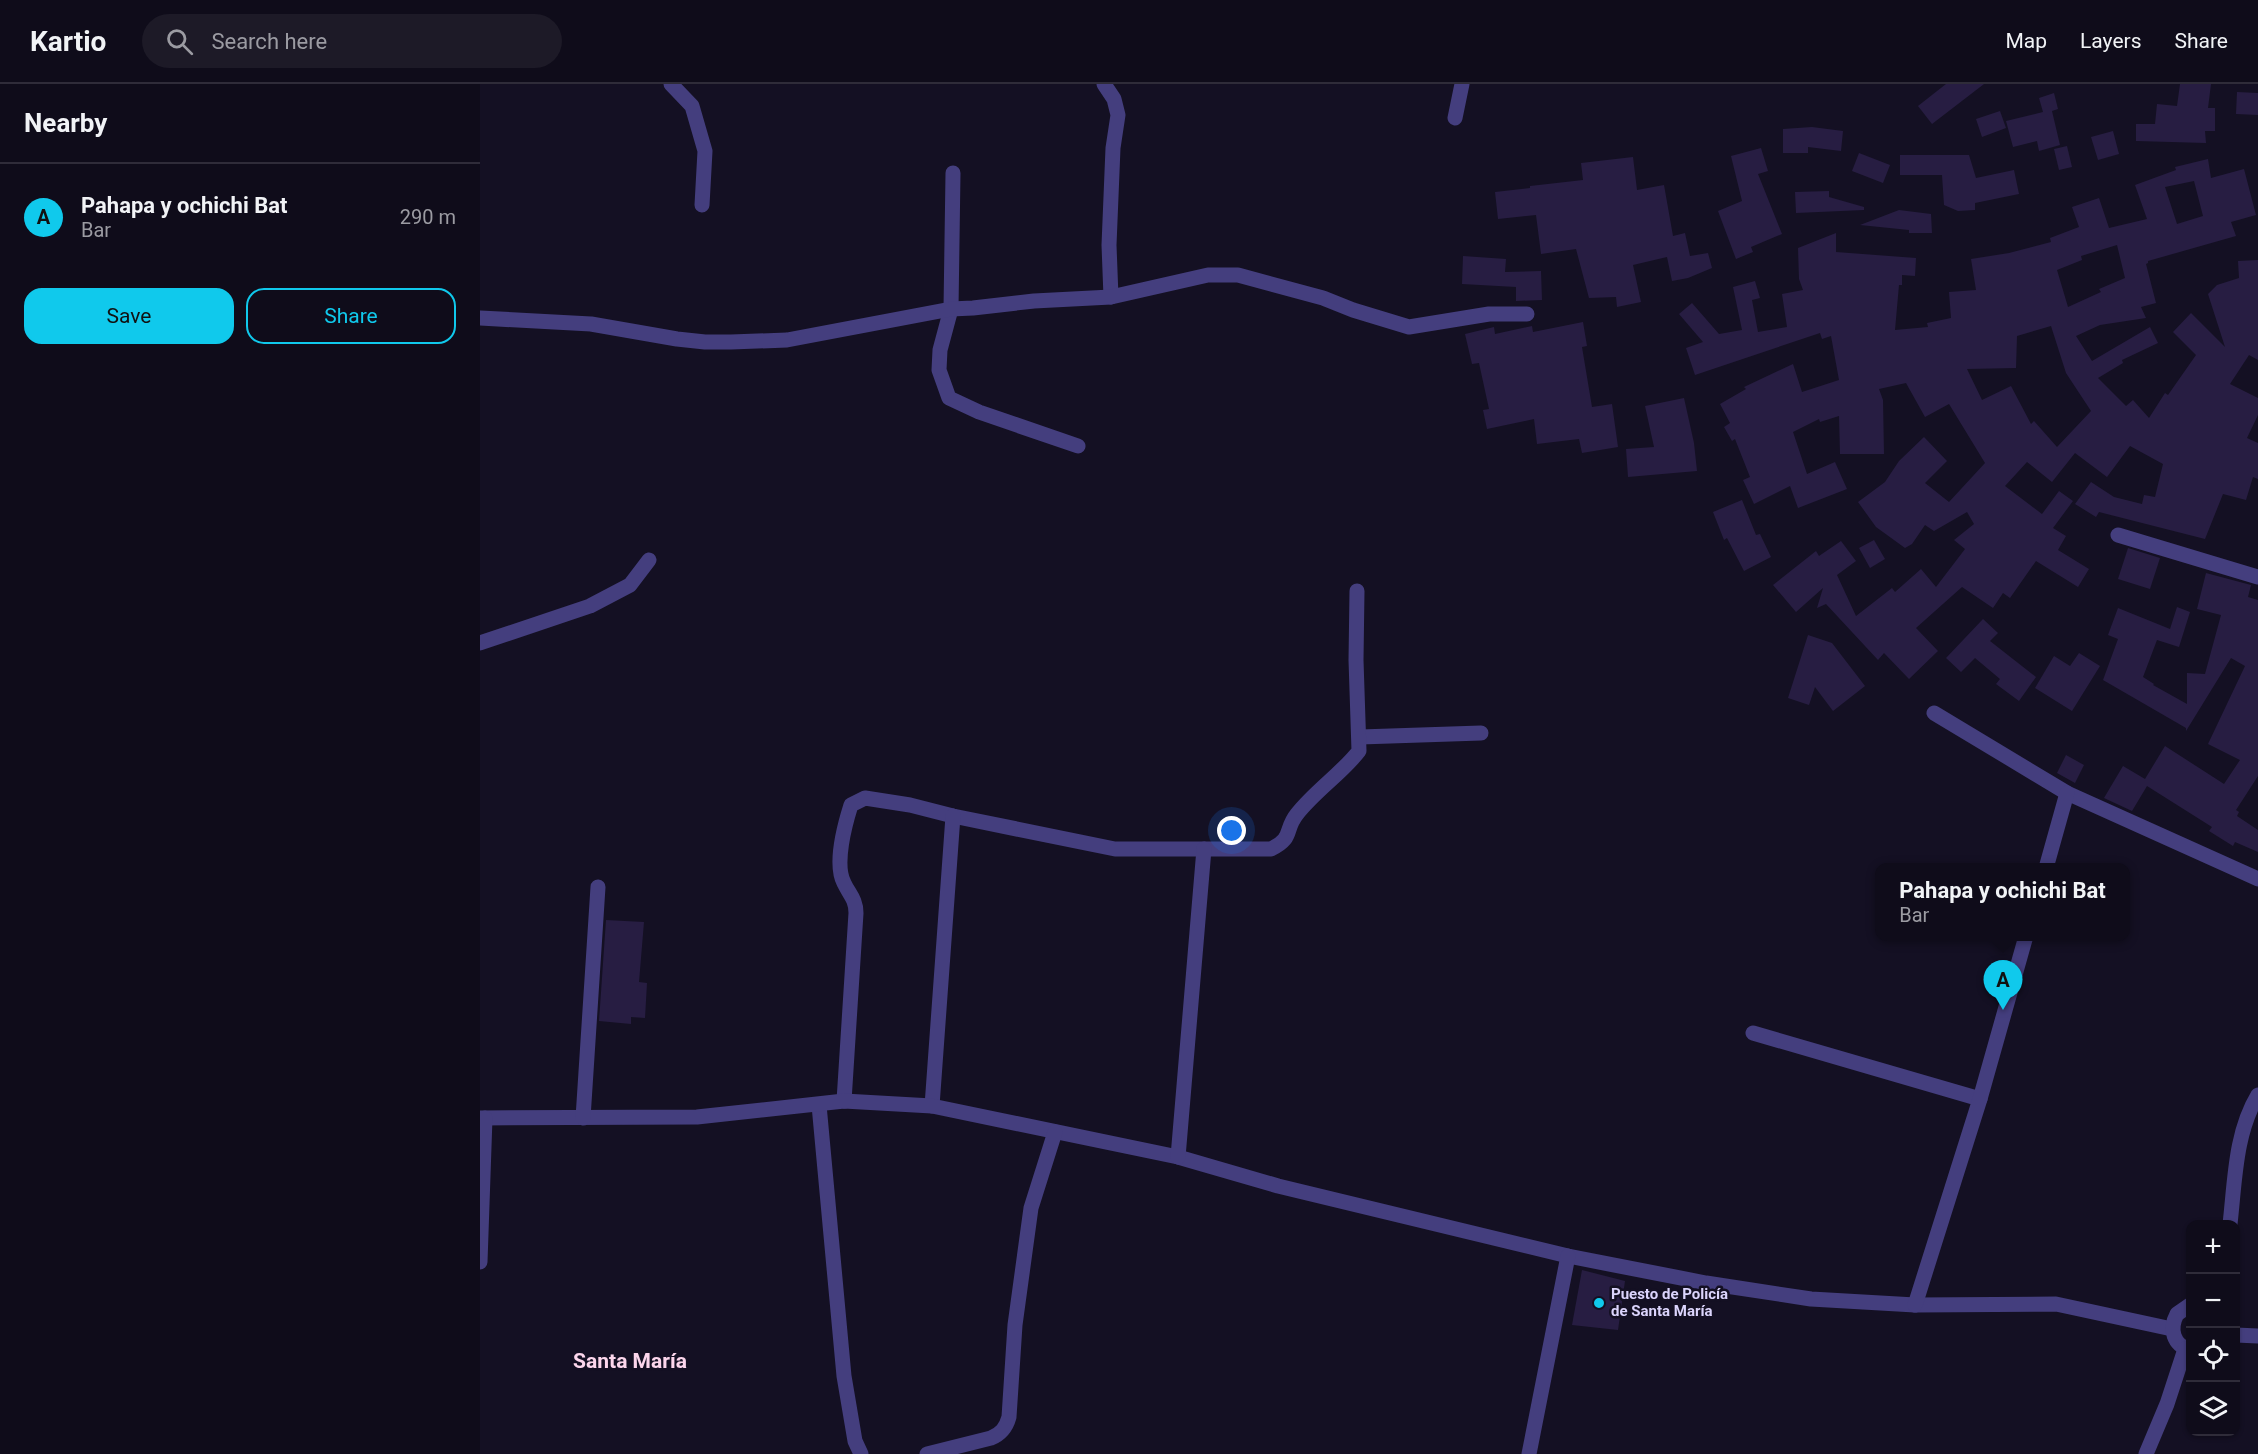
<!DOCTYPE html>
<html lang="en">
<head>
<meta charset="utf-8">
<style>
	:root { --surface:#0f0c1a; --page:#1d1a27; --text:#f1f3f6; --muted:#9b9ba2; --line:#2f2c39; --accent:#10c9ec }
	body { margin:0; font-family:Roboto,sans-serif; background:var(--page); color:var(--text) }
	.controls { position:absolute; right:18px; bottom:18px; display:grid; overflow:hidden; border-radius:12px; box-shadow:0 2px 4px #0004 }
	.controls button { width:54px; height:54px; display:grid; place-items:center; padding:0; border:0; border-bottom:2px solid var(--line); background:var(--surface); color:var(--text); font:30px sans-serif }
	.you { position:absolute; left:752px; top:747px; width:21px; height:21px; margin:-15px; border:4px solid #fff; border-radius:50%; background:#1a73e8; box-shadow:0 0 0 9px #1a73e833 }
	.badge { display:grid; place-items:center; width:39px; height:39px; border-radius:50%; background:var(--accent); color:#111; font-size:20px; font-weight:700 }
	.pin { position:absolute; translate:-50% -50px; filter:drop-shadow(0 2px 3px #0008) }
	.pin::after { content:''; position:absolute; top:32px; width:21px; height:18px; background:inherit; clip-path:polygon(0 0,100% 0,50% 100%) }
	.popup { position:absolute; left:1395px; top:779px; width:255px; height:78px; box-sizing:border-box; display:grid; place-content:center; border-radius:12px; background:var(--surface); filter:drop-shadow(0 2px 4px #0005); font-size:20px; white-space:nowrap; color:var(--muted) }
	.popup b { font-size:22px; color:var(--text) }
	.popup::after { content:''; position:absolute; left:50%; top:100%; margin-left:-12px; border:12px solid transparent; border-top-color:var(--surface) }
	.list { margin:0; padding:0; list-style:none }
	h2 { display:flex; justify-content:space-between; align-items:center; height:78px; margin:0; padding:0 24px; font-size:26px }
	h2 small { font-size:20px; font-weight:400; color:var(--muted) }
	.list li { display:grid; grid-template-columns:39px 1fr auto; gap:18px; align-items:center; box-sizing:border-box; height:108px; padding:0 24px; border-top:2px solid var(--line) }
	.list b { display:block; font-size:22px; white-space:nowrap }
	.list p { margin:0; font-size:20px; white-space:nowrap; color:var(--muted) }
	.list em { font-size:20px; font-style:normal; color:var(--muted) }
	.actions { display:flex; gap:12px; padding:18px 24px }
	.actions a { flex:1; padding:14px 0; border:2px solid var(--accent); border-radius:18px; text-align:center; font-size:21px; color:var(--accent) }
	.actions .main { background:var(--accent); color:#111 }
	.icon { flex:none; width:33px; height:33px; fill:none; stroke:currentColor; stroke-width:2; stroke-linecap:round; stroke-linejoin:round }
	.map { position:relative; flex:none; width:1778px; height:1370px; overflow:hidden }
	header { display:flex; align-items:center; gap:36px; box-sizing:border-box; height:84px; padding:0 30px; background:var(--surface); border-bottom:2px solid var(--line) }
	header strong { font-size:28px }
	nav { display:flex; gap:33px; margin-inline-start:auto; font-size:21px }
	.search { width:420px; height:54px; background:var(--page); display:flex; align-items:center; gap:15px; box-sizing:border-box; padding:0 21px; border-radius:33px; color:var(--muted); font-size:22px }
	main { display:flex }
	aside { flex:1; background:var(--surface) }
	.map>svg:first-child { display:block }
</style>
</head>
<body>
<header>
<strong>Kartio</strong>
<div class="search"><svg class="icon" aria-label="search" viewBox="0 0 24 24"><circle cx="10" cy="10" r="6"/><path d="M15 15l6 6"/></svg>Search here</div>
<nav><a>Map</a><a>Layers</a><a>Share</a></nav>
</header>
<main>
<aside>
<h2>Nearby<small></small></h2>
<ul class="list">
<li><span class="badge">A</span><div><b>Pahapa y ochichi Bat</b><p>Bar</p></div><em>290 m</em></li>
</ul>
<div class="actions"><a class="main">Save</a><a>Share</a></div>
</aside>
<div class="map">
<svg width="1778" height="1370" viewBox="0 0 1778 1370">
	<rect width="100%" height="100%" fill="#141023"/>
	<!-- building -->
	<g fill="#271d42" fill-rule="evenodd">
		<path d="M1466 0H1504L1452 40 1438 22Z"/>
		<path d="M1700 0H1731L1728 24H1735V47H1725L1726 59 1656 57V40H1675L1677 20 1697 22Z"/>
		<path d="M1757 8 1778 9V31L1756 30Z"/>
		<path d="M1574 9 1578 25 1572 27 1580 61 1559 67 1557 57 1533 63 1526 37 1563 28 1559 14Z"/>
		<path d="M1520 27 1526 44 1502 53 1496 35Z"/>
		<path d="M1332 43 1363 47 1361 67 1328 63V69H1303V45Z"/>
		<path d="M1633 47 1639 70 1618 76 1611 53Z"/>
		<path d="M1587 62 1592 83 1579 86 1574 65Z"/>
		<path d="M1281 64 1288 87 1278 90 1302 150 1271 163 1273 168 1256 175 1238 127 1262 117 1251 72Z"/>
		<path d="M1379 69 1410 81 1403 99 1372 87Z"/>
		<path d="M1420 71H1489L1496 94 1534 86 1539 110 1495 119V126L1478 127 1464 121 1462 91H1420Z"/>
		<path d="M1153 73 1157 106 1184 101 1193 152 1205 149 1210 172 1228 169 1232 184 1208 194 1192 197 1187 173 1153 181 1161 218 1137 223 1136 213 1109 214 1096 165 1061 170 1056 131 1018 135 1015 108 1050 104V102L1103 96 1101 79Z"/>
		<path d="M1728 75 1731 94 1764 85 1776 131 1751 138 1756 152 1668 177V179L1666 180 1676 219 1661 223 1666 234 1620 241 1596 252 1612 277 1670 243 1678 259 1642 276 1643 279 1618 294 1646 322 1653 316 1669 334 1685 309 1688 311 1716 271 1693 248 1711 229 1745 263 1728 210 1737 201 1759 194 1758 177 1778 176V276L1769 271 1750 300 1778 314V331L1767 354 1778 359V395L1773 393 1766 416 1743 410 1725 455 1619 428 1616 433 1595 420 1611 398 1634 413 1662 420 1664 411 1675 413 1683 380 1650 362 1627 393 1595 369 1572 398 1547 378 1525 402 1562 430 1579 407 1593 417 1573 444 1586 452 1578 466 1609 485 1598 503 1556 477 1530 514 1523 509 1513 524 1482 503 1436 544 1458 567 1429 595 1404 569 1398 576 1346 520 1337 524 1343 504 1316 528 1293 501 1336 467 1339 472 1361 457 1376 477 1357 491 1376 532 1412 504 1415 508 1441 485 1456 503 1485 465 1474 456 1494 440 1487 428 1454 447 1445 441 1432 460 1425 464 1396 443 1378 418 1405 398 1419 377 1444 353 1467 377 1445 399 1469 418 1505 379 1469 320 1445 333 1426 299 1399 305 1403 316 1404 370H1360L1359 332 1340 338 1339 335 1313 348 1327 390 1355 378 1367 405 1318 424 1310 402 1274 420 1263 396 1270 393 1255 355 1252 357 1244 343 1250 339 1240 320 1266 305 1264 303 1313 280 1322 308 1359 296 1351 252 1342 255 1340 249 1215 291 1206 264 1223 258 1199 230 1212 219 1239 250 1262 246 1253 203 1275 197 1280 214 1272 216 1278 248 1307 243 1302 210 1323 206 1319 195 1318 164 1356 149V168L1436 174 1435 192 1422 191V201H1419L1415 246 1448 243 1447 239 1471 234 1469 208 1496 206 1491 175 1529 169 1571 158 1570 154 1599 143 1592 123 1619 114 1629 144 1667 135 1655 101 1696 86 1695 83ZM1714 97 1723 132 1697 140 1685 103ZM1637 161 1645 194 1619 205 1621 208 1588 223 1577 186 1602 176 1601 172ZM1571 242 1586 289 1611 327 1577 363 1554 337 1551 340 1531 302 1502 316 1487 285 1536 284 1537 252Z"/>
		<path d="M1349 107V113L1384 123V126L1316 129 1315 108Z"/>
		<path d="M1419 126 1451 130 1452 149H1429V146L1380 141Z"/>
		<path d="M983 172 1026 175 1025 188 1061 187 1062 216 1036 217V203L982 200Z"/>
		<path d="M1103 238 1107 262 1102 263 1112 323 1132 320 1138 363 1102 369 1099 355 1057 360 1054 335 1007 345 1003 326 1009 325 999 279 992 280 985 250 1014 243 1015 250 1052 242 1053 248Z"/>
		<path d="M1204 314 1214 359 1217 387 1148 393 1146 365 1174 363 1165 322Z"/>
		<path d="M1262 416 1276 451 1280 450 1291 473 1264 487 1247 454 1244 456 1233 428Z"/>
		<path d="M1394 456 1405 475 1390 484 1379 464Z"/>
		<path d="M1648 464 1680 474 1670 505 1638 495Z"/>
		<path d="M1726 489 1771 501 1768 513 1778 516V692L1756 726 1759 728 1757 732 1778 746V768L1755 758 1753 762 1729 747 1732 743 1667 702 1652 727 1624 714 1643 682 1665 695 1685 662 1744 700 1760 676 1728 660 1765 582 1751 574 1706 647V644L1623 596 1638 555 1628 551 1638 524 1690 545 1697 523 1710 528 1699 563 1677 556 1663 593 1674 600 1673 601 1707 620V589L1725 590 1741 531 1717 525Z"/>
		<path d="M1503 535 1518 549 1510 557 1556 593 1539 617 1516 600 1520 595 1495 574 1481 588 1466 574Z"/>
		<path d="M1328 551 1352 559 1385 602 1353 627 1335 603 1329 621 1308 614Z"/>
		<path d="M1599 569 1620 582 1592 627 1555 604 1574 572 1590 582Z"/>
		<path d="M1586 671 1604 681 1595 699 1577 689Z"/>
		<path d="M126 836 164 838 159 898 167 899 165 934 151 933V940L119 937Z"/>
		<path d="M1102 1186 1145 1197 1138 1246 1092 1241Z"/>
	</g>
	<g fill="none" stroke-linecap="round" stroke-linejoin="round">
		<!-- minor -->
		<g stroke="#443e7e" stroke-width="15">
			<path d="M191 0 212 22 225 67 222 121"/>
			<path d="M624 0 634 15 638 31 633 64 629 161 631 213"/>
			<path d="M975 34 982 0"/>
			<path d="M473 89 471 225 460 266 459 286 469 314 499 328 598 362"/>
			<path d="M0 234 111 240 197 255 225 258H251L307 256 471 225 493 224 554 217 631 213 728 191H758L843 214 873 226 929 243 1009 230H1047"/>
			<path d="M1638 451 1778 493"/>
			<path d="M0 559 110 522 150 501 169 476"/>
			<path d="M1454 629 1587 709 1778 795"/>
			<path d="M880 653 1001 649"/>
			<path d="M1566 784 1587 709"/>
			<path d="M1273 949 1500 1015"/>
			<path d="M364 1017 376 829C376 815 369 810 364 799 354 780 365 740 371 721L385 714 430 721 473 732 635 765H791C814 754 804 746 817 730 836 706 861 690 879 667L876 576 877 507"/>
			<path d="M339 1021 364 1292 375 1357 381 1370"/>
			<path d="M452 1022 473 732"/>
			<path d="M0 1034 217 1033 364 1017 452 1022 698 1073 798 1102 1088 1172 1226 1199 1331 1215 1435 1221 1576 1220 1692 1245"/>
			<path d="M103 1034 118 803"/>
			<path d="M698 1073 724 765"/>
			<path d="M1750 1140C1755 1097 1755 1049 1778 1011"/>
			<path d="M0 1178 5 1034"/>
			<path d="M1435 1221 1500 1015 1546 852"/>
			<path d="M1710 1221 1697 1230C1689 1245 1693 1261 1710 1266"/>
			<path d="M1756 1251 1778 1252"/>
			<path d="M447 1370 511 1354C521 1350 526 1344 529 1333L535 1241 551 1124 575 1048"/>
			<path d="M1049 1370 1088 1172"/>
			<path d="M1666 1370 1687 1320 1705 1265"/>
		</g>
	</g>
	<!-- markers -->
	<circle fill="#10c9ec" stroke="#141023" stroke-width="2" cx="1119" cy="1219" r="6"/>
	<g text-anchor="middle" dominant-baseline="central" stroke-width="5" stroke-linejoin="round" paint-order="stroke">
		<!-- poi labels -->
		<g font-size="15" font-weight="bold" fill="#dbd4fc" stroke="#141023" text-anchor="start">
			<text x="1131" y="1210">Puesto de Policía<tspan x="1131" dy="17">de Santa María</tspan></text>
		</g>
		<!-- district labels -->
		<g font-size="21" font-weight="bold" fill="#fcd6ec" stroke="#141023">
			<text x="150" y="1277">Santa María</text>
		</g>
	</g>
</svg>
<div class="controls">
<button>+</button>
<button>−</button>
<button><svg class="icon" aria-label="locate" viewBox="0 0 24 24"><circle cx="12" cy="12" r="6"/><path d="M12 2v4M12 18v4M2 12h4M18 12h4"/></svg></button>
<button><svg class="icon" aria-label="layers" viewBox="0 0 24 24"><path d="M12 4l9 5-9 5-9-5zM3 14l9 5 9-5"/></svg></button>
</div>
<div class="you"></div>
<div class="pin badge" style="left:1523px;top:926px">A</div>
<div class="popup"><b>Pahapa y ochichi Bat</b>Bar</div>
</div>
</main>
</body>
</html>
